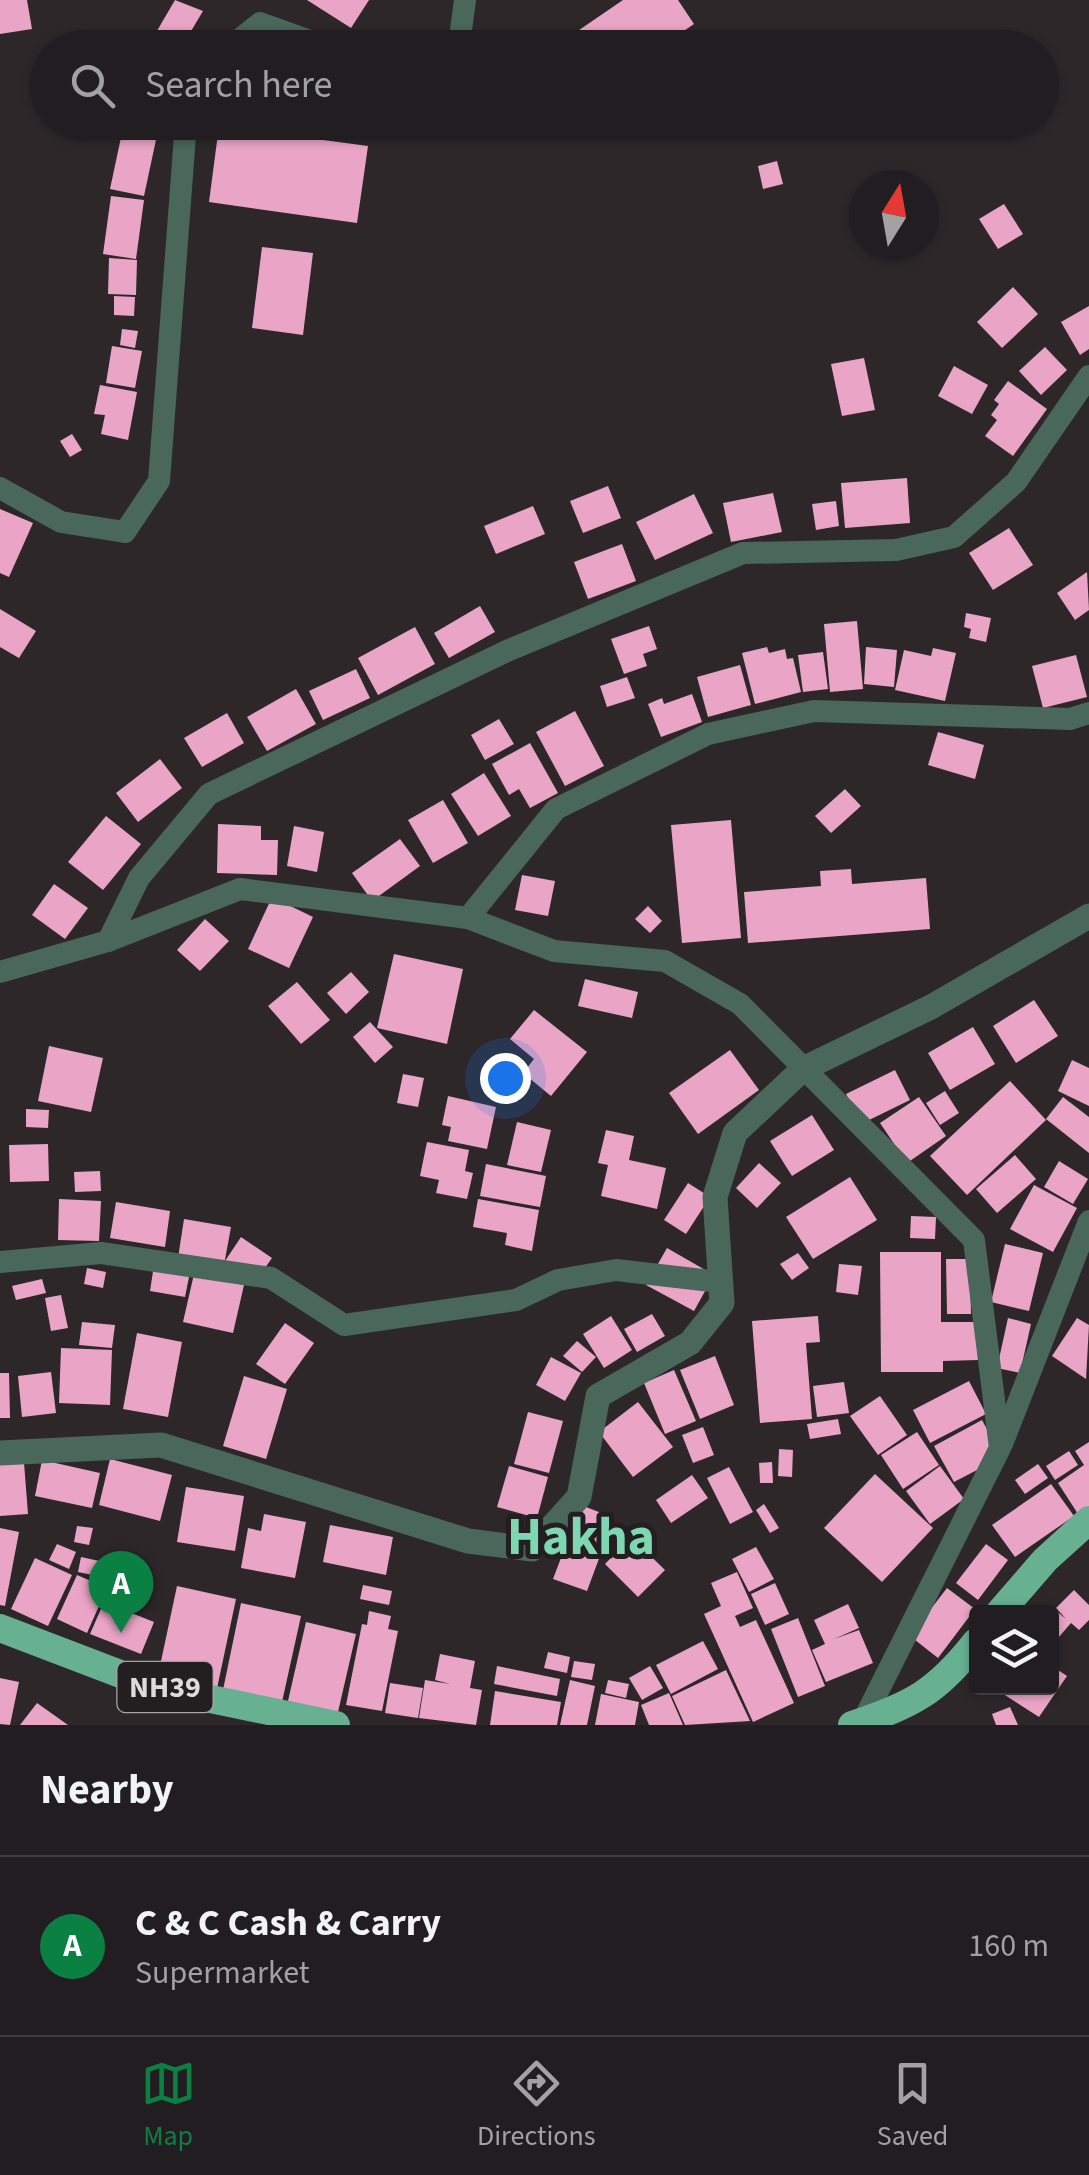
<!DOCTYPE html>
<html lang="en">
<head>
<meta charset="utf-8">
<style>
	:root { --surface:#221d20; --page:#2e2a2d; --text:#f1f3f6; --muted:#a2a2a5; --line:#3f3b3e; --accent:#0b8043 }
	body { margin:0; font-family:"Source Sans 3",sans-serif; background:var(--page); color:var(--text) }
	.controls { position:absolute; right:30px; bottom:30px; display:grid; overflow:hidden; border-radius:10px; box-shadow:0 2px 8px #0004 }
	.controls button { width:90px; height:90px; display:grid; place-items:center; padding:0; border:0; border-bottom:2px solid var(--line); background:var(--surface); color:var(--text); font:50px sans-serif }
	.compass { position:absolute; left:849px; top:170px; width:90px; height:90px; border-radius:50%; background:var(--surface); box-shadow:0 2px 8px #0004; rotate:11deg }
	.you { position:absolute; left:505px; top:1078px; width:35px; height:35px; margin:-25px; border:8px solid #fff; border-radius:50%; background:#1a73e8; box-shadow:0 0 0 15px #1a73e833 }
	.badge { display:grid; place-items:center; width:65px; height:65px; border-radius:50%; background:var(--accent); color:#fff; font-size:32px; font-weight:700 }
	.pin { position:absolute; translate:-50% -82px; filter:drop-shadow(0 2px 5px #0008) }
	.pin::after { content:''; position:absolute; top:52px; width:35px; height:30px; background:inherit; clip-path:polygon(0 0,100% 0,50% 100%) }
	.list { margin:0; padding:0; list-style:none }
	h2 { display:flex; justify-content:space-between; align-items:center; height:130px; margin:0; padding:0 40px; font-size:42px }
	h2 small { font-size:32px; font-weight:400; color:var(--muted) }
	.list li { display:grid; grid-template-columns:65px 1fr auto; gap:30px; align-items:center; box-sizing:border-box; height:180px; padding:0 40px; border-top:2px solid var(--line) }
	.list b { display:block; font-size:38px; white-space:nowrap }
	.list p { margin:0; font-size:32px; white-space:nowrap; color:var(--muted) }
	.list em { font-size:32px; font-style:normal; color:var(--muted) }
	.icon { flex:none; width:55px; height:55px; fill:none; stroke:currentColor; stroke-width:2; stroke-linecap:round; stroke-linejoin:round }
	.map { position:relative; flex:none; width:1089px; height:1725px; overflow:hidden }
	.search { position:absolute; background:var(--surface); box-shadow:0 2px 8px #0004; left:30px; right:30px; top:30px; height:110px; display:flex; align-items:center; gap:25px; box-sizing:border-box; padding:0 35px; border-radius:55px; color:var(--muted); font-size:38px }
	.sheet { height:310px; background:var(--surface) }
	nav { display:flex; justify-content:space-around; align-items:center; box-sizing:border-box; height:140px; border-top:2px solid var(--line); background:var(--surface); font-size:28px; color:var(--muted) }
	nav a { display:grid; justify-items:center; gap:5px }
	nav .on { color:var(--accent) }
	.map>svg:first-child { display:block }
</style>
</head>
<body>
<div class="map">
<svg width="1089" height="1725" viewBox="0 0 1089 1725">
	<rect width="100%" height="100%" fill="#2d272a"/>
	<!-- building -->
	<g fill="#eaa5c6">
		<path d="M0 0H27L32 29 0 34Z"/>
		<path d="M175 0 203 11 181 48H147Z"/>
		<path d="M307 0H369L351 28Z"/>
		<path d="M623 0H678L694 24 659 48H572L566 39Z"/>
		<path d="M668 122H704L682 140Z"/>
		<path d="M219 126 368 146 357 223 209 202Z"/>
		<path d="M123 128 157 135 144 196 110 189Z"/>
		<path d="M777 161 783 184 763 189 758 166Z"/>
		<path d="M111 196 144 200 136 259 103 254Z"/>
		<path d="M1004 204 1023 234 998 249 979 219Z"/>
		<path d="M262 247 313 253 303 335 252 328Z"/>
		<path d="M109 258 137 260 136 295 108 294Z"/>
		<path d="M1013 287 1038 314 1002 348 977 322Z"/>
		<path d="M114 296 135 297 134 316 114 315Z"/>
		<path d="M1089 306V349L1080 355 1061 322Z"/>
		<path d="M122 329 138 331 135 348 120 345Z"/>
		<path d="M112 346 142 351 135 388 106 383Z"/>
		<path d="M1045 347 1067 370 1041 395 1019 371Z"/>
		<path d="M864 358 875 410 842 416 831 364Z"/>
		<path d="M954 366 988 385 972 414 938 396Z"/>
		<path d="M1008 381 1047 409 1013 456 985 436 997 420 991 415 999 404 994 400Z"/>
		<path d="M100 385 137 392 128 440 101 434 105 415 94 414Z"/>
		<path d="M72 434 82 450 70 457 60 441Z"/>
		<path d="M907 478 910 523 845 528 841 483Z"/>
		<path d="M608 486 621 518 583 533 570 501Z"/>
		<path d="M773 493 782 532 731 542 723 503Z"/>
		<path d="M694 494 713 533 655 560 636 522Z"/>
		<path d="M836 501 839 526 816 530 812 504Z"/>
		<path d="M533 506 545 534 496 554 484 526Z"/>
		<path d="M0 509 33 523 9 577 0 573Z"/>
		<path d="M1009 528 1033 565 993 590 969 553Z"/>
		<path d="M622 544 636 581 588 599 574 562Z"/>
		<path d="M1087 572 1089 610 1075 620 1057 593Z"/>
		<path d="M480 606 495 632 449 658 434 633Z"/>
		<path d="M0 609 36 631 19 658 0 647Z"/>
		<path d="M966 613 991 618 986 642 969 638 971 629 964 627Z"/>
		<path d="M857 621 863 689 830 692 824 624Z"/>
		<path d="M649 626 657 649 643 654 647 666 624 674 611 639Z"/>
		<path d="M415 627 435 664 378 695 358 658Z"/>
		<path d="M767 647 769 653 785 649 787 659 793 658 801 692 755 704 742 653Z"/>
		<path d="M866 647 897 650 894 687 864 684Z"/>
		<path d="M933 648 956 653 945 701 895 690 904 650 931 656Z"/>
		<path d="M823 652 828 689 803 692 798 655Z"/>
		<path d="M1076 655 1087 697 1043 708 1032 666Z"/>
		<path d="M740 665 751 705 708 717 697 677Z"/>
		<path d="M356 669 370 698 323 720 309 691Z"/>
		<path d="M627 677 635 698 607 707 600 686Z"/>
		<path d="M296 689 316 724 267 751 247 717Z"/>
		<path d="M692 694 702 722 661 737 648 704 662 698 664 704Z"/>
		<path d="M575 711 604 766 565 786 536 732Z"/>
		<path d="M227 713 244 743 202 767 184 738Z"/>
		<path d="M499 719 514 744 485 760 471 735Z"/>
		<path d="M938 732 984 745 975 779 928 765Z"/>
		<path d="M530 743 558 793 530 808 519 789 509 795 492 764Z"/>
		<path d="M160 759 182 788 138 822 116 793Z"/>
		<path d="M484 773 511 816 478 836 451 794Z"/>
		<path d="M845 789 861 806 831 833 815 816Z"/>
		<path d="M443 800 468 843 433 863 408 820Z"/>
		<path d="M106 816 141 844 103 890 68 862Z"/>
		<path d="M731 820 741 938 682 943 671 825Z"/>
		<path d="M218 824 261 826V840H278L277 875 217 873Z"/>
		<path d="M294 826 324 832 317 872 287 866Z"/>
		<path d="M400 839 420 866 372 901 352 873Z"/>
		<path d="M851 869 852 884 926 878 930 929 748 943 744 892 821 886 820 871Z"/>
		<path d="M522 875 555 881 548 916 515 910Z"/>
		<path d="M54 884 88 908 65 939 32 915Z"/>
		<path d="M272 897 313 917 289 968 248 949Z"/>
		<path d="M648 906 662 921 650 933 635 919Z"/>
		<path d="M205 919 229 941 200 971 177 950Z"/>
		<path d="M394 954 463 969 447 1044 377 1028Z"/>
		<path d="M351 972 369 992 346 1014 327 993Z"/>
		<path d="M585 979 638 992 632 1018 578 1006Z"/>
		<path d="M297 982 330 1020 301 1044 268 1006Z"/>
		<path d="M1034 1000 1058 1036 1016 1063 993 1026Z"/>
		<path d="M534 1010 587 1052 551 1096 523 1073 534 1059 510 1039Z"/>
		<path d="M370 1022 393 1047 375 1063 353 1037Z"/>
		<path d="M973 1027 995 1064 950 1090 928 1053Z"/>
		<path d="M49 1046 103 1058 91 1112 38 1101Z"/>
		<path d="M730 1050 759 1090 698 1134 669 1093Z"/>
		<path d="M1072 1060 1089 1068V1106L1058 1091Z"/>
		<path d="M895 1070 910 1100 861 1124 846 1094Z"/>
		<path d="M403 1074 424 1078 418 1107 397 1103Z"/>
		<path d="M1010 1081 1046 1120 967 1195 930 1156Z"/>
		<path d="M945 1091 959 1113 940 1125 926 1103Z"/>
		<path d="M448 1096 496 1107 487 1149 448 1141 451 1127 442 1125Z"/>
		<path d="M919 1097 946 1136 907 1163 880 1123Z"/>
		<path d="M1063 1097 1089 1117V1153L1046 1119Z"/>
		<path d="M26 1109 49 1110 48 1128 26 1127Z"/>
		<path d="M812 1115 834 1150 792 1176 770 1141Z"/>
		<path d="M517 1122 551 1130 541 1172 507 1165Z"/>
		<path d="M606 1130 634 1136 629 1160 666 1168 657 1209 601 1196 608 1165 598 1163Z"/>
		<path d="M427 1142 469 1150 465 1171 473 1173 467 1199 436 1193 439 1180 420 1176Z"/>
		<path d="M48 1144 49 1181 10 1182 9 1145Z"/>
		<path d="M1015 1155 1036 1179 997 1213 976 1189Z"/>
		<path d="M1059 1161 1088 1179 1073 1204 1044 1187Z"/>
		<path d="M759 1163 781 1183 757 1208 736 1188Z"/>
		<path d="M486 1164 546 1176 540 1207 480 1196Z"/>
		<path d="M100 1171 101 1191 75 1192 74 1172Z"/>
		<path d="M850 1177 877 1220 813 1259 786 1217Z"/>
		<path d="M688 1183 710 1197 686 1234 664 1220Z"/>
		<path d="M1034 1185 1077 1208 1053 1252 1010 1229Z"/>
		<path d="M59 1199 101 1201 99 1241 58 1240Z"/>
		<path d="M478 1199 539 1210 532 1251 505 1245 507 1233 473 1227Z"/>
		<path d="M116 1202 170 1211 165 1247 110 1238Z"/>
		<path d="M911 1216 936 1217 935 1239 910 1238Z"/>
		<path d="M184 1219 231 1227 224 1265 178 1258Z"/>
		<path d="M241 1237 272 1258 255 1282 225 1261Z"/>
		<path d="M1005 1244 1043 1253 1029 1311 991 1302Z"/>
		<path d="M667 1248 714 1275 694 1311 646 1285Z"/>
		<path d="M880 1252H941V1322H977L978 1360 943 1361V1372H881Z"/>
		<path d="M798 1253 809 1268 792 1280 780 1264Z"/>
		<path d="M946 1259H970L971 1314H947Z"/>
		<path d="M839 1264 862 1266 858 1295 836 1292Z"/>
		<path d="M154 1265 190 1272 185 1297 150 1291Z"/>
		<path d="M87 1268 106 1272 103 1288 84 1284Z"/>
		<path d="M194 1274 244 1285 233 1333 183 1322Z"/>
		<path d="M42 1279 46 1293 16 1300 12 1286Z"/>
		<path d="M61 1295 68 1328 51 1331 45 1298Z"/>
		<path d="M652 1314 665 1336 637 1352 624 1329Z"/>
		<path d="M611 1316 632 1350 604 1368 583 1334Z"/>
		<path d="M818 1316 820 1342 806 1343 812 1419 760 1423 752 1321Z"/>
		<path d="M1008 1318 1031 1324 1020 1373 997 1368Z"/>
		<path d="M1077 1318 1089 1325 1086 1379 1052 1356Z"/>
		<path d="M82 1322 115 1325 112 1348 79 1345Z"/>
		<path d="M285 1323 314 1343 285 1384 256 1364Z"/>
		<path d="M137 1333 182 1342 168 1417 123 1409Z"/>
		<path d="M577 1341 596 1357 582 1372 563 1356Z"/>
		<path d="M61 1348 112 1350 110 1405 59 1403Z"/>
		<path d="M715 1356 734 1405 700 1419 680 1370Z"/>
		<path d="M551 1357 581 1373 565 1401 536 1385Z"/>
		<path d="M674 1370 696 1421 665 1434 644 1383Z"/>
		<path d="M51 1372 56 1413 22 1417 18 1376Z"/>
		<path d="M0 1373H9L10 1418H0Z"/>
		<path d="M244 1376 287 1389 266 1459 223 1446Z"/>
		<path d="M969 1381 986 1414 930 1443 913 1410Z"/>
		<path d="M844 1382 849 1413 817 1417 813 1386Z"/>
		<path d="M880 1396 907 1435 878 1455 850 1416Z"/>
		<path d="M638 1402 673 1447 633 1477 599 1432Z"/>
		<path d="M528 1412 563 1421 549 1473 514 1464Z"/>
		<path d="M838 1419 841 1434 810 1439 807 1424Z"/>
		<path d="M982 1420 1002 1457 954 1482 934 1446Z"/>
		<path d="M703 1427 714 1455 693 1463 682 1435Z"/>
		<path d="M917 1432 939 1465 903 1489 881 1455Z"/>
		<path d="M1089 1442V1507L1078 1514 1058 1483 1084 1465 1075 1451Z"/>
		<path d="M779 1449 793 1450 792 1477 778 1476Z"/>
		<path d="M1069 1451 1078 1465 1055 1480 1046 1466Z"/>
		<path d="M110 1459 172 1475 160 1521 99 1505Z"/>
		<path d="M42 1460 100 1473 92 1508 35 1496Z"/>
		<path d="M772 1462 773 1483H760L759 1463Z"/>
		<path d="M24 1463 28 1514 0 1516V1465Z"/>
		<path d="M1038 1464 1048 1478 1025 1494 1015 1480Z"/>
		<path d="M509 1466 548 1477 537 1518 497 1507Z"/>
		<path d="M940 1466 964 1499 930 1524 906 1491Z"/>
		<path d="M729 1467 753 1512 730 1524 707 1478Z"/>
		<path d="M875 1474 933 1528 882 1582 824 1528Z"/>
		<path d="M692 1475 708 1498 671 1523 656 1500Z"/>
		<path d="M1051 1484 1074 1516 1015 1557 992 1525Z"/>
		<path d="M186 1487 244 1496 235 1551 177 1542Z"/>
		<path d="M764 1504 779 1528 770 1533 756 1510Z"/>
		<path d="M581 1505 614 1518 587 1591 553 1579Z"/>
		<path d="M264 1514 306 1522 295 1578 241 1568 248 1528 261 1531Z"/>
		<path d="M330 1525 393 1537 386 1575 323 1562Z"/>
		<path d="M77 1526 93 1528 89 1545 74 1542Z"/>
		<path d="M0 1528 19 1532 5 1606 0 1605Z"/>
		<path d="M631 1537 665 1570 638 1597 605 1564Z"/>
		<path d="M57 1544 76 1552 69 1569 49 1560Z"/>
		<path d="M986 1544 1008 1560 978 1600 956 1583Z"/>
		<path d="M756 1547 774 1579 749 1592 732 1559Z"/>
		<path d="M81 1557 104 1562 102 1577 78 1572Z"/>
		<path d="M35 1558 72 1575 48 1626 11 1609Z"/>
		<path d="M737 1572 753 1608 735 1616 740 1627 756 1620 794 1703 753 1722 704 1614 721 1606 711 1583Z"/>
		<path d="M77 1575 107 1588 87 1633 57 1619Z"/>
		<path d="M112 1580 143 1585 140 1606 108 1600Z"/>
		<path d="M775 1583 789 1614 765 1625 751 1594Z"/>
		<path d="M363 1585 392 1591 389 1605 360 1599Z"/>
		<path d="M177 1586 236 1599 216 1693 157 1680Z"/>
		<path d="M947 1588 975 1609 938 1658 910 1636Z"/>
		<path d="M1074 1590 1089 1605V1620L1079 1630 1071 1623 1052 1645V1612L1054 1609 1066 1619 1056 1608Z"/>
		<path d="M104 1602 154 1622 141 1654 90 1634Z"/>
		<path d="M241 1603 301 1616 282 1702 223 1690Z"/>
		<path d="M848 1604 859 1628 834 1639 859 1630 873 1663 826 1682 812 1650 825 1644 814 1620Z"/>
		<path d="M369 1611 391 1616 388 1629 398 1631 382 1711 346 1705 362 1624 367 1625Z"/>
		<path d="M798 1618 825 1686 798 1697 771 1629Z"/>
		<path d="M306 1622 356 1634 338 1712 288 1701Z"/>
		<path d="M703 1641 718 1669 671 1694 656 1665Z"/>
		<path d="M548 1652 570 1657 567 1673 544 1668Z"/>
		<path d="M440 1654 475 1661 470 1688 482 1690 476 1725 419 1718 425 1680 450 1684 435 1680Z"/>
		<path d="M574 1661 595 1664 592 1680 571 1677Z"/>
		<path d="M497 1666 560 1679 557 1696 494 1684Z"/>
		<path d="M650 1666 663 1688 642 1700 629 1678Z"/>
		<path d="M1052 1666 1067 1676 1039 1717 994 1688H1052Z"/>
		<path d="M726 1670 750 1721 685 1725 672 1696Z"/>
		<path d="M0 1678 19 1682 10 1725 0 1724Z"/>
		<path d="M570 1680 595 1686 587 1725H560Z"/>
		<path d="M608 1680 629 1684 626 1698 605 1693Z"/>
		<path d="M390 1683 423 1688 418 1718 385 1713Z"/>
		<path d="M495 1691 561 1702 557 1725H490Z"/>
		<path d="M669 1693 683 1725H649L641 1705Z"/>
		<path d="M601 1694 639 1702 635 1725H595Z"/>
		<path d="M37 1703 68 1725H20Z"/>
		<path d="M1010 1707 1018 1725H996L992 1714Z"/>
	</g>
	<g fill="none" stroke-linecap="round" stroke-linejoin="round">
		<!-- minor -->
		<g stroke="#49675a" stroke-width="22">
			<path d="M229 48 260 23 330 48"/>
			<path d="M454 48 459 45 465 0"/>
			<path d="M0 488 61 522 125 532 159 481 186 122"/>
			<path d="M468 918 556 809 708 734 814 711 1070 719 1089 713"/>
			<path d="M0 972 108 941"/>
			<path d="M0 1262 101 1253 271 1278 344 1325 516 1300 558 1280 616 1270 720 1282"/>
			<path d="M1002 1444 1089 1221"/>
			<path d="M863 1721 1000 1448 974 1240 740 1004 665 961 554 951 468 918 240 889 108 941 139 878 209 794 509 650 743 553 896 550 954 537 1016 482 1089 376"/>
		</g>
		<!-- tertiary -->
		<path stroke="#49675a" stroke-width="25" d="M0 1453 161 1445 468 1541 532 1549 579 1497 598 1396 690 1343 722 1303 715 1197 735 1133 803 1069 931 1007 1089 916"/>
		<!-- trunk -->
		<g stroke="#68b092" stroke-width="28">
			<path d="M1000 1612 1045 1560 1089 1520"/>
			<path d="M0 1628 123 1675 201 1697 336 1725"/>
			<path d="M852 1725C913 1704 936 1693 976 1642"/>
		</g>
	</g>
	<g text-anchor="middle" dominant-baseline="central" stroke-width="10" stroke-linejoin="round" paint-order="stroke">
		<!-- shield labels -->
		<rect fill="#231e20" stroke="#a7a2a4" stroke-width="2.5" x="117.5" y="1662" width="95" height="50" rx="8"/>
		<g font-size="30" font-weight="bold" fill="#dfdbdd">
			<text x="165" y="1687">NH39</text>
		</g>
		<!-- town labels -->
		<g font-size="52" font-weight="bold" fill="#7ed6b2" stroke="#231e20">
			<text x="581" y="1538">Hakha</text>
		</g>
	</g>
</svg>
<div class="controls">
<button><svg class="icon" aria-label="layers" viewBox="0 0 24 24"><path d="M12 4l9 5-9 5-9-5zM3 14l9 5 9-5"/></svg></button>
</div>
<svg class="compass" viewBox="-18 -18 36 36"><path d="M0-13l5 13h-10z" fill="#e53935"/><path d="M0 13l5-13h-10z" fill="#a2a2a5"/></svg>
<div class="you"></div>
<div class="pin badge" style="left:121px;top:1633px">A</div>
<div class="search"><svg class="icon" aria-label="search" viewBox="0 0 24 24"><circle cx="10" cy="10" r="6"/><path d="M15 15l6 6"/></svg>Search here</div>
</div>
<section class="sheet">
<h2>Nearby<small></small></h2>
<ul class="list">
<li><span class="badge">A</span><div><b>C &amp; C Cash &amp; Carry</b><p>Supermarket</p></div><em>160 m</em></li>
</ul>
</section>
<nav>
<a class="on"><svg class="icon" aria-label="map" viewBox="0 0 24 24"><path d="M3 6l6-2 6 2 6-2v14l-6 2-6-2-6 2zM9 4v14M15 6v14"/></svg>Map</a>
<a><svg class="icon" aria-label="directions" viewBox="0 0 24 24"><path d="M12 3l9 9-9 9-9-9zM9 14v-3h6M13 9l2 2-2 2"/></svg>Directions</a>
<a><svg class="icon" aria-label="saved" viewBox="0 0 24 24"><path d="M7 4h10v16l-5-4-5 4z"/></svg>Saved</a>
</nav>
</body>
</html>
